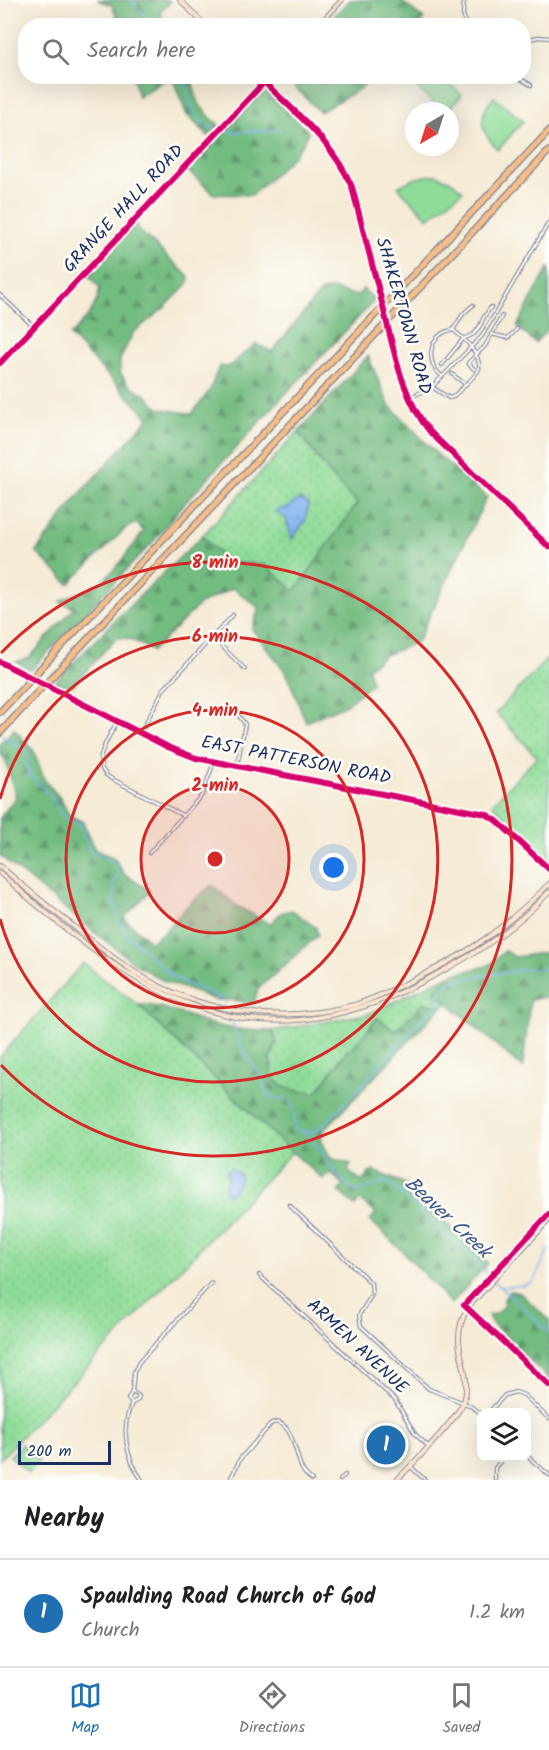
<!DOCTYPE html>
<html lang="en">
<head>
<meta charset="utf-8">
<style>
	:root { --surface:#fff; --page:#f2f2f2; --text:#202124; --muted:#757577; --line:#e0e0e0; --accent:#1f6fb2 }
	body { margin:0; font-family:Kalam,sans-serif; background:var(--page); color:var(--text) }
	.controls { position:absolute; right:18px; bottom:18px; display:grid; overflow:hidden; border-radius:12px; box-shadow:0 6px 24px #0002 }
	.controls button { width:54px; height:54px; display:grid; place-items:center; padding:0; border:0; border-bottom:2px solid var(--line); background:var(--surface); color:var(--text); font:30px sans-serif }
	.compass { position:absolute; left:405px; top:102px; width:54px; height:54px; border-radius:50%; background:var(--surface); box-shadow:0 6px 24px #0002; rotate:219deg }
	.scale { position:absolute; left:18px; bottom:15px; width:93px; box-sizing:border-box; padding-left:6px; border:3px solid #1b2f5e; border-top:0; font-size:16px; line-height:21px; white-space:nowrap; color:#1b2f5e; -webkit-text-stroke:4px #fdfcf7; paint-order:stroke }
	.you { position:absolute; left:334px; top:868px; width:21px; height:21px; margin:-15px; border:4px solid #fff; border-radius:50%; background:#1a73e8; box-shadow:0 0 0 9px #1a73e833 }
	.badge { display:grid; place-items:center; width:39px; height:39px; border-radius:50%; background:var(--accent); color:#fff; font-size:20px; font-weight:700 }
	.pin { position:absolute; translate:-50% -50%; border:3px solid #fff; box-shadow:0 2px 6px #0006 }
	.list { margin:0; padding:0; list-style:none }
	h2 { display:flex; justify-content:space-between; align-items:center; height:78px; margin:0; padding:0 24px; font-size:26px }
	h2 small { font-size:20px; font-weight:400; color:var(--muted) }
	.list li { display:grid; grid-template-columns:39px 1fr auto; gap:18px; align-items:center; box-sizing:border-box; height:108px; padding:0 24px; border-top:2px solid var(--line) }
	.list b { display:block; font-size:22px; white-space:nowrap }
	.list p { margin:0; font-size:20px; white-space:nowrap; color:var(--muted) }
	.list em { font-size:20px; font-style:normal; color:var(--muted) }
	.icon { flex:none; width:33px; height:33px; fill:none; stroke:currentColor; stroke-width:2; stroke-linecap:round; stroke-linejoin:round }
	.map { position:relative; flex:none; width:549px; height:1480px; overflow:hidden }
	.search { position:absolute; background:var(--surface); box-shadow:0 6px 24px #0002; left:18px; right:18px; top:18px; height:66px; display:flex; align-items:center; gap:15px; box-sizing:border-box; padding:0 21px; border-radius:24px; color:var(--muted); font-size:22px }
	.sheet { height:186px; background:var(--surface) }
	nav { display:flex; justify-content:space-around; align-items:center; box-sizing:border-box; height:84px; border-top:2px solid var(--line); background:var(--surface); font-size:16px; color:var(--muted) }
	nav a { display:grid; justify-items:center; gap:3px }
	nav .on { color:var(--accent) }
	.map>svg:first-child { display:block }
</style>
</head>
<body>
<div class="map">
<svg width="549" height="1480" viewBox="0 0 549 1480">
	<defs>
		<pattern id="grass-dots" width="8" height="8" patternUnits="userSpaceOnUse" patternTransform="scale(1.5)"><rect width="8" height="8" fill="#8fdc99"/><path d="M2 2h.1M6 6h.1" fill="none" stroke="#7bbd86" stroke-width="1.8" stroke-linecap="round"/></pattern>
		<pattern id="forest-firs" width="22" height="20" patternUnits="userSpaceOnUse" patternTransform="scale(1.5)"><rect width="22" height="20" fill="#73bc81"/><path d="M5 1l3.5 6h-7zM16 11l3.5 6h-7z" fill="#5e996d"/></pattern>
		<pattern id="park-tufts" width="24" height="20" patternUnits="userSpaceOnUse" patternTransform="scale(1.5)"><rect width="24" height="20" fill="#8fdc99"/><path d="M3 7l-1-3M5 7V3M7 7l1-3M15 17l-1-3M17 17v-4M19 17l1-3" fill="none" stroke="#7bbd86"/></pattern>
		<pattern id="water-ripples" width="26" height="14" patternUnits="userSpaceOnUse" patternTransform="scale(1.5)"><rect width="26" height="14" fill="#84b4f0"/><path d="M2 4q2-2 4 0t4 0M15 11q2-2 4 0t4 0" fill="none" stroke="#6b93c6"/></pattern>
	</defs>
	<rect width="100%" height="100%" fill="#fdfcf7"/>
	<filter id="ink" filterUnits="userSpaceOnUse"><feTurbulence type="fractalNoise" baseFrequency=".0167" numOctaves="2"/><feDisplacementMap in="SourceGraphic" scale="12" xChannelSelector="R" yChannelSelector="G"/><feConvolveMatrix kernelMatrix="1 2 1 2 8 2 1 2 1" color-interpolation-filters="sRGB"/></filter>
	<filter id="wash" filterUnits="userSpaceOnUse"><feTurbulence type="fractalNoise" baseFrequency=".008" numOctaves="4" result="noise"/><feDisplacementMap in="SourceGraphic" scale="24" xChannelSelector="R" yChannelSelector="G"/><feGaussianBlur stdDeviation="1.35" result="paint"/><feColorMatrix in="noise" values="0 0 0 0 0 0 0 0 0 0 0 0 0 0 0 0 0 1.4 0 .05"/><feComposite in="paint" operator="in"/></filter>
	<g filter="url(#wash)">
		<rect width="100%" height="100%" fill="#f5ebd6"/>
		<!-- grass -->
		<g fill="url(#grass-dots)" stroke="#55867c" stroke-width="1.5">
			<path d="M298 432 335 480 358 503 295 592 265 565 237 563 226 560 202 536Z"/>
			<path d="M549 657V861L492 804 537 757 496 713Z"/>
			<path d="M83 963 138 1005 292 1152 0 1459V1057Z"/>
			<path d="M452 974 434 991 447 1003 442 1006 424 1003 395 1031 377 1018 359 1041 347 1051 316 1093C300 1091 275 1091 272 1072 271 1067 270 1062 271 1057 275 1046 280 1043 272 1031L368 1014Z"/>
		</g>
		<!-- forest -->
		<g fill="url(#forest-firs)" stroke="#477670" stroke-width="1.5">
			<path d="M97 0H168L170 2 160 12 166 25H120L112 5Z"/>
			<path d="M350 0H400L424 19 419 25H325Z"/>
			<path d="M133 76H169V77L138 97Z"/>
			<path d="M172 77H192C196 103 199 108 219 125L208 136 187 115Z"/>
			<path d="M285 77H373L364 86 320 112Z"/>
			<path d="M265 90 308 131C306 149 266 181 252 195L214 194 188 171Z"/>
			<path d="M137 224 140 231 189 277 188 284 163 309 133 333 120 360V373L130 386 145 394 158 408 192 414 210 390 219 366 228 367 256 344 272 352 321 291 332 289 357 296 363 289 375 300 277 403 184 504 152 543 31 670 16 662 29 658 74 608 60 602C71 594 83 593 94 587 109 579 134 545 144 531L136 523 126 528 69 584 36 552 77 497 149 418 70 336C86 319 95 312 100 288L89 276 133 226Z"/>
			<path d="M549 267V328L535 343 517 326Z"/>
			<path d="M368 356 389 405 438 455 487 497 417 642 385 655 368 668 372 683 348 703 306 722 286 672 252 629 259 608 233 588 200 604 152 651C140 644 129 635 115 639L73 686 54 683 112 623 202 536 226 560 237 563 265 565 295 591 357 504 335 480 298 432Z"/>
			<path d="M14 729 33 750 45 781 60 798 69 815 83 822 95 850 114 858 124 874 150 891 124 918 151 942 167 929 190 903 212 885 237 906 270 924 281 913 292 910 316 928 318 935 258 989 254 1004 233 1000H216L164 981 137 965 95 933 0 856V818L16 797 5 759 0 754V743Z"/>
			<path d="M505 951 515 957 549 952V996L530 1000 523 1068 434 991 452 974 488 966Z"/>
			<path d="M424 1003 442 1006 324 1130 321 1138 330 1158 351 1164 348 1171 362 1182 369 1173 374 1171 405 1184 488 1263 451 1304 409 1258 370 1220 376 1214 360 1200 355 1206 339 1191 344 1186 331 1173 323 1179 292 1152 138 1005C163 1004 187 1017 211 1024 231 1030 252 1031 272 1031 280 1043 275 1046 271 1057 270 1062 271 1067 272 1072 275 1091 300 1091 316 1093L347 1051 359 1041 377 1018 395 1031Z"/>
			<path d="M510 1291 520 1293 549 1320V1379L492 1323 488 1315 496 1314 504 1305V1299Z"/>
		</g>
		<!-- park -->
		<path fill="url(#park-tufts)" stroke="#55867c" stroke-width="1.5" d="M22 1444 39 1461 28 1473 10 1456Z"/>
		<!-- garden -->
		<g fill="#8fdc99" stroke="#55867c" stroke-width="1.5">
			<path d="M405 77H442L462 95 447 111H442Z"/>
			<path d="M494 97 523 121 498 150C480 131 476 117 494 97Z"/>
			<path d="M436 175 451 181 463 191 428 218 398 187C411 179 420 176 436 175Z"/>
		</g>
		<!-- water -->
		<g fill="url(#water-ripples)" stroke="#5072a7" stroke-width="1.5">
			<path d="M299 499 308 504 305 521 292 539 286 518 275 511 289 507Z"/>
			<path d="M231 1168 241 1176 233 1192 227 1194 224 1190 228 1177 226 1174 227 1170Z"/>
		</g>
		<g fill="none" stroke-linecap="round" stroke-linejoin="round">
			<!-- stream -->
			<g stroke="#84b4f0" stroke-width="1.5">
				<path d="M130 0 156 26"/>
				<path d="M185 76C189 98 191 125 217 129"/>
				<path d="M222 130 236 132 281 130"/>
				<path d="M2 735 27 751 28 773 53 799 63 817 81 824 90 851 114 862 119 871 114 885V901L119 921 128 935 174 978 223 999 226 1006"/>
				<path d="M230 1016 243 1051 259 1073 267 1094 275 1099 287 1098 293 1106 295 1129C315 1135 326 1161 338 1176 343 1182 350 1187 356 1192L387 1181 467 1253 491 1278"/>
				<path d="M303 1131 313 1132 321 1127 349 1099 429 1011 438 1007 439 993 449 983 460 979 529 969H549"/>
				<path d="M495 1282 549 1332"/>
				<path d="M499 1287 522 1286 533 1282 549 1249"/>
			</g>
		</g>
	</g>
	<g filter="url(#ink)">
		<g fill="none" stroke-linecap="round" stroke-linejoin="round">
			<defs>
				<g id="street">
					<path d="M464 0 463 14 466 26"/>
					<path d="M524 40 539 37 549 38"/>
					<path d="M516 76 531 85"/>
					<path d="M0 295 33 326"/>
					<path d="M453 330 463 314 473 305"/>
					<path d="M491 334 508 338 517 329"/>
					<path d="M442 365 463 339 474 334 480 326 484 317 491 307"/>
					<path d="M475 370 468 363 485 346 502 316"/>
					<path d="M452 374 465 384"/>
					<path d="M432 387 449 398 453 397C458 391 478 375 479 369 481 354 464 338 453 330 429 332 424 363 442 376"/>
					<path d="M409 398 432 387 482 336 549 222"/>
					<path d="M212 637 245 669"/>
					<path d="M224 711 239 716 245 724 237 766"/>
					<path d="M117 722C108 739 89 764 110 778L184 816"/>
					<path d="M141 732 163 690 233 615"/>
					<path d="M149 853 202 795 214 762"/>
					<path d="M289 1205 371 1283 372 1295 359 1315 361 1326 429 1389 469 1405 482 1414"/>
					<path d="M259 1275 395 1400 415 1434 428 1446"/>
					<path d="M132 1392 134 1372 139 1362 211 1283"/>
					<path d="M132 1403 128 1399 132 1392 139 1396 138 1400 132 1403C120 1428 126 1458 142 1480"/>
					<path d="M489 1412 505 1395 516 1392 524 1395 549 1419"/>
					<path d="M526 1455 549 1475"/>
					<path d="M410 1466 425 1480"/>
					<path d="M230 1480 240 1459 272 1423C292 1417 296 1457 302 1469 304 1473 308 1477 312 1480"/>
					<path d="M340 1480 345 1475"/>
					<path d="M495 1480V1468L503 1458"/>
				</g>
				<g id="secondary">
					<path d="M180 0 206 26"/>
					<path d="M318 26 342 0"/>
					<path d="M258 76 328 145 344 168 352 187 380 296"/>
					<path d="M390 334 409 398 422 422 458 459 549 547"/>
					<path d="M0 363 270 76"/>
					<path d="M0 662 168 747 196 758 486 814 497 821 549 869"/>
					<path d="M0 866C25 888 51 909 77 929 104 951 132 973 163 988 223 1016 291 1022 354 1005 377 998 399 987 421 976 474 950 507 926 549 884"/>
					<path d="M0 873C134 992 245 1073 424 981 475 954 509 934 549 892"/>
					<path d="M397 1480C412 1464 461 1416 465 1398 472 1363 446 1347 468 1307L549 1220"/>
				</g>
				<g id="highway">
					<path d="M40 669 549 131"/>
					<path d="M51 678 549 151"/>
					<path d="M0 712 23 688"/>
					<path d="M0 733 35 695"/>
				</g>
			</defs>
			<!-- street casing -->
			<use href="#street" stroke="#888d9a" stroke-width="4.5"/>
			<!-- secondary casing -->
			<use href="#secondary" stroke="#888d9a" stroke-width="6"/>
			<!-- highway casing -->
			<use href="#highway" stroke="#888d9a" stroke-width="8"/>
			<!-- street -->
			<use href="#street" stroke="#fff" stroke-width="2"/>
			<!-- secondary -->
			<use href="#secondary" stroke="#fce5cf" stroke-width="4"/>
			<!-- highway -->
			<use href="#highway" stroke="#f8bd88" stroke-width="5"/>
			<defs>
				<path id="secondary-bridge" d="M380 296 390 334"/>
				<g id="highway-bridge">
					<path d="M23 688 40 669"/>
					<path d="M35 695 51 678"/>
				</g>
			</defs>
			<!-- secondary-bridge casing -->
			<use href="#secondary-bridge" stroke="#888d9a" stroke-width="6" stroke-linecap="butt"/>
			<!-- highway-bridge casing -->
			<use href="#highway-bridge" stroke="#888d9a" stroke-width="8" stroke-linecap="butt"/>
			<!-- secondary-bridge -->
			<use href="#secondary-bridge" stroke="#fce5cf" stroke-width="4"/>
			<!-- highway-bridge -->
			<use href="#highway-bridge" stroke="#f8bd88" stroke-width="5"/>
			<defs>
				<g id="cycleway">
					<path d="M258 76C294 112 332 140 352 187 361 223 371 259 380 295 392 340 400 397 431 433L549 547"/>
					<path d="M0 363 270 76"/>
					<path d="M0 662 168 747 196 758 486 814 497 821 549 869"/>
					<path d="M549 1214 464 1305 549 1385"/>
				</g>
			</defs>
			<!-- cycleway casing -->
			<use href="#cycleway" stroke="#fdfcf7" stroke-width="10"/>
			<!-- cycleway -->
			<use href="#cycleway" stroke="#d6006c" stroke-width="6"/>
		</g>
	</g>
	<!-- distance rings -->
	<circle cx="215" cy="859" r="74" fill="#d62828" fill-opacity=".12"/>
	<g fill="none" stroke="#d62828" stroke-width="3">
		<circle cx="215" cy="859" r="74"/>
		<circle cx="215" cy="859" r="149"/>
		<path d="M0 799A223 223 0 1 1 0 919"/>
		<path d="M1 653A297 297 0 1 1 1 1065"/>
	</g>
	<g text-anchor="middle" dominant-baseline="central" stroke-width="5" stroke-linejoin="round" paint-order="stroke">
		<!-- street labels -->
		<g font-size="18" fill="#1b2f5e" stroke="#fdfcf7">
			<text transform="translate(124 209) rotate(-47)">GRANGE HALL ROAD</text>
			<text transform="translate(403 316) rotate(74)">SHAKERTOWN ROAD</text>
			<text transform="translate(296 761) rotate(11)">EAST PATTERSON ROAD</text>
			<text transform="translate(357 1347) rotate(43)">ARMEN AVENUE</text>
		</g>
		<!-- water labels -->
		<g font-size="20" font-style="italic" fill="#3a578a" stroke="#fdfcf7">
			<text transform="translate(447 1218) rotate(43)">Beaver Creek</text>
		</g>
	</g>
	<circle cx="215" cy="859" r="9" fill="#d62828" stroke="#fdfcf7" stroke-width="3"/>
	<g font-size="18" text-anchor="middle" font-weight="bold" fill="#d62828" stroke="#fdfcf7" stroke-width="5" stroke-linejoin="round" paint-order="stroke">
		<text x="215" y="568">8 min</text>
		<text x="215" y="642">6 min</text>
		<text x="215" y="716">4 min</text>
		<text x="215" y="791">2 min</text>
	</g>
</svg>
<div class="controls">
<button><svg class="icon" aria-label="layers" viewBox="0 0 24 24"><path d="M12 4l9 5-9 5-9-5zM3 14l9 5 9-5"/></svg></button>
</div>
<svg class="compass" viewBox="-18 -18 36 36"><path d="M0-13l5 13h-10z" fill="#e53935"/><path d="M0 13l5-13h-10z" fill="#757577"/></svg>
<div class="scale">200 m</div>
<div class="you"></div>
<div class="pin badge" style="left:386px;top:1445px">1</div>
<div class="search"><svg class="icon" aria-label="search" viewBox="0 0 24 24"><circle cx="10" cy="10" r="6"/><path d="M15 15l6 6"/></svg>Search here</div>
</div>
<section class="sheet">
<h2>Nearby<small></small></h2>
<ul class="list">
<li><span class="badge">1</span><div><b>Spaulding Road Church of God</b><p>Church</p></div><em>1.2 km</em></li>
</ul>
</section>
<nav>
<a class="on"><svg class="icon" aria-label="map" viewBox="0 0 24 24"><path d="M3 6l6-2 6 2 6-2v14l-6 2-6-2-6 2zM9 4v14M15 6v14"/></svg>Map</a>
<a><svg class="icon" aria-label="directions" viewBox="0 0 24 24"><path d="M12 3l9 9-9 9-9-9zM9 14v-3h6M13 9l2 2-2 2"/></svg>Directions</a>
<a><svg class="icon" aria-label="saved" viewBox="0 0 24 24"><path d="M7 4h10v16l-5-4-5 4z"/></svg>Saved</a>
</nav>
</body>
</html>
